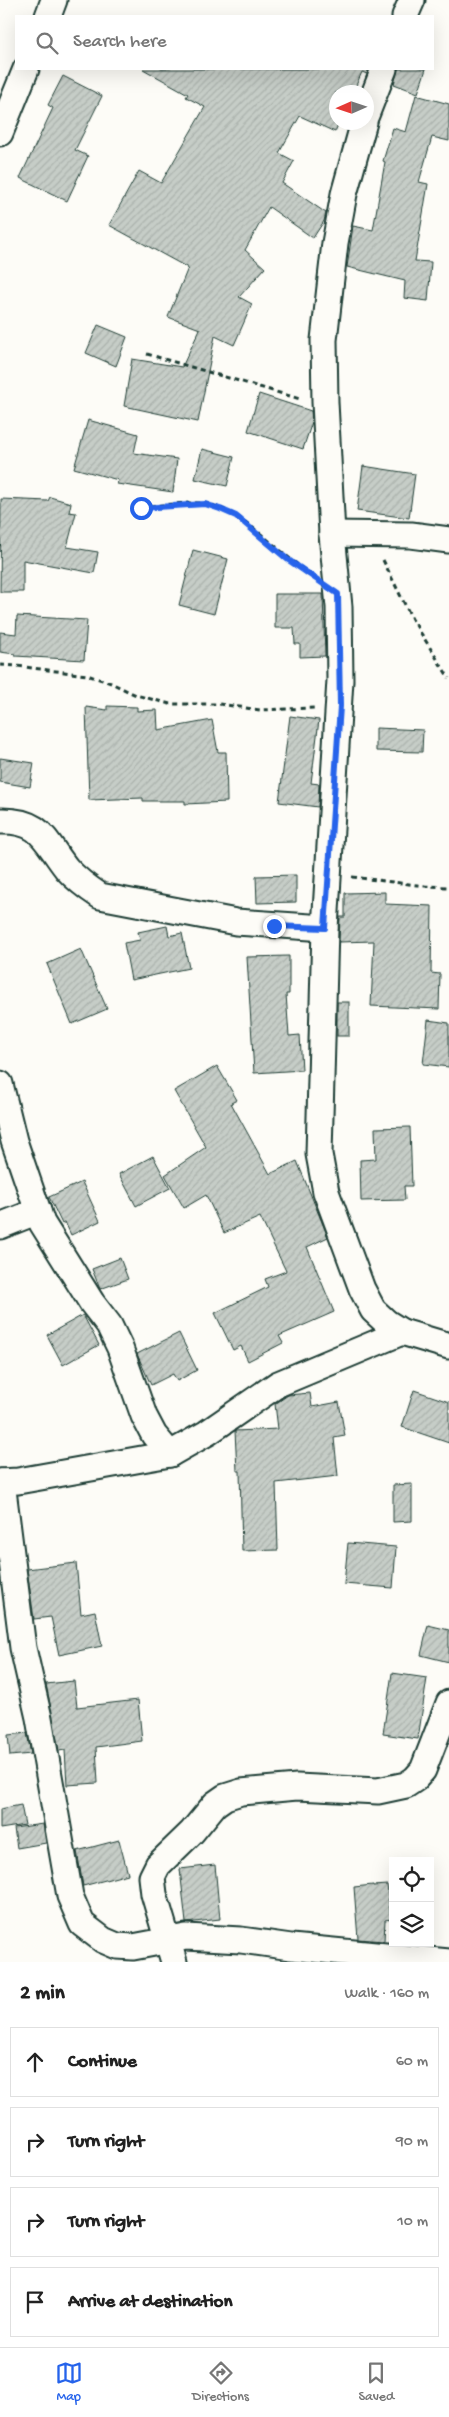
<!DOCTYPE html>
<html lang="en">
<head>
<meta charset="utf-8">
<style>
	:root { --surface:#fff; --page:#f2f2f2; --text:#222; --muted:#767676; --line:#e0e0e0; --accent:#2563eb }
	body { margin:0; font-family:"Gochi Hand",sans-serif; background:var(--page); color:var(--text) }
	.controls { position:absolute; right:15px; bottom:15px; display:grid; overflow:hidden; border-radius:0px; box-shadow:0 5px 20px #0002 }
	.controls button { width:45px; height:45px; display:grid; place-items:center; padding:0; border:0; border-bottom:1px solid var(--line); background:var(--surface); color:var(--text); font:25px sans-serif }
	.compass { position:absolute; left:329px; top:85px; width:45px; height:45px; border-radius:50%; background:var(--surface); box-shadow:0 5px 20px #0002; rotate:267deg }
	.stop { position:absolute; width:15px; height:15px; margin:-11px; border:4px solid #2563eb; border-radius:50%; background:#fff }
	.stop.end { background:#2563eb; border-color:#fff; box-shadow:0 1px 5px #0008 }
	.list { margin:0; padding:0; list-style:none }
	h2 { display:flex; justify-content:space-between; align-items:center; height:65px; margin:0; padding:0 20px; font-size:21px }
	h2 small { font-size:16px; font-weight:400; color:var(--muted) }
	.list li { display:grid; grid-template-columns:32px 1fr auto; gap:15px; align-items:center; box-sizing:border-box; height:70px; margin:0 10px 10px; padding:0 10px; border:1px solid var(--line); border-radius:0px }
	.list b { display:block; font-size:19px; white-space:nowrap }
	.list em { font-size:16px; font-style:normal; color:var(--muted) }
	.icon { flex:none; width:28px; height:28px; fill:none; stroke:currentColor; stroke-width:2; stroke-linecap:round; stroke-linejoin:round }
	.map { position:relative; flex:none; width:449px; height:1962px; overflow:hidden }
	.search { position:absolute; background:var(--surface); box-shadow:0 5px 20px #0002; left:15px; right:15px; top:15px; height:55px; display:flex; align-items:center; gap:12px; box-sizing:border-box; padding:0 18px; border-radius:0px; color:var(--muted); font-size:19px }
	.sheet { height:385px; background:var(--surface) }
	nav { display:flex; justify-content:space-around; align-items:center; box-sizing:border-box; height:70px; border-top:1px solid var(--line); background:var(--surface); font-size:14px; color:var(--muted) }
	nav a { display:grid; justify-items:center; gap:2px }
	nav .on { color:var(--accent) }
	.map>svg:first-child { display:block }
</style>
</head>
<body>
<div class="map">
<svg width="449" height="1962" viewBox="0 0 449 1962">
	<defs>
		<pattern id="building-hatch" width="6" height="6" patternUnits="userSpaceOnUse" patternTransform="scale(1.25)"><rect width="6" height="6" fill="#c6cdc7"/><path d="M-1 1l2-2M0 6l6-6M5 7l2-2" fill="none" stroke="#aab1ac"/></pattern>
	</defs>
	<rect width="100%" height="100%" fill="#fdfcf7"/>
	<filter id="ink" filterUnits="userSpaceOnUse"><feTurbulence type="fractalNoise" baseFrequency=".02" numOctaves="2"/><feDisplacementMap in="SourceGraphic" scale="10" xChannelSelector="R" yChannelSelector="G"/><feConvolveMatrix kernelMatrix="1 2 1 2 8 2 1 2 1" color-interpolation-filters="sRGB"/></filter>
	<g filter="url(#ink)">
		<!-- building -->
		<g fill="url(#building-hatch)" stroke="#1f3d34">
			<path d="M143 69H369L367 74 362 72 353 92H336V122H339L335 132 300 116 279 153 294 161 282 183 326 213 324 221 313 238 269 207 245 250 265 268 239 297 252 304 234 345 215 336 198 422 124 406 132 359 182 367 200 329 168 317 188 268 109 225 139 171 161 183 205 107 186 97 188 94Z"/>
			<path d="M398 69H426L418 93 394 84Z"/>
			<path d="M63 76 102 96 75 150 88 156 67 201 20 178 53 108 48 105Z"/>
			<path d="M416 95 449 104V141L432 137 419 182 428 184 415 261 431 262 428 301 404 298 405 281 347 267 353 226 373 230 385 162 383 161 393 128 406 132Z"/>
			<path d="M98 325 127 337 116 366 86 353Z"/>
			<path d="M259 394 311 411 312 422 303 449 248 431Z"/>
			<path d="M88 420 138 434 134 453 177 459 173 492 117 484 118 480 74 468Z"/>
			<path d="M202 449 234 457 227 486 195 479Z"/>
			<path d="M363 466 415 474 409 518 357 511Z"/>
			<path d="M50 497 71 503 69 512 76 513 67 547 98 552 94 573 23 560V592H0L1 499 48 501Z"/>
			<path d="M193 550 228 559 214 614 179 605Z"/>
			<path d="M275 594H323L325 656 300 657V644H295L294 628H275Z"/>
			<path d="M17 616 87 620 84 660 15 656V654L0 652V632L16 634Z"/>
			<path d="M107 706 137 707V711L157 710 158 730 212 720 218 752H226L227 802 185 804V801H143V798L89 800 86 707 107 710Z"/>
			<path d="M290 716 319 720 311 783 319 784 318 807 279 802Z"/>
			<path d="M376 728 423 730 422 752 376 751Z"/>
			<path d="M0 758 34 763 30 787 0 782Z"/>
			<path d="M296 875V902L257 903 256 876Z"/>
			<path d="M385 892V904L432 906 431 973 440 974 439 1009 371 1006 374 941 339 942 340 917H345V893Z"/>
			<path d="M167 926 169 936 182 933 189 968 131 980 124 943 140 940 138 932Z"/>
			<path d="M81 949 107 1009 72 1024 47 964Z"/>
			<path d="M289 956V994H286L289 1036 300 1035 302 1070 254 1073 247 957Z"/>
			<rect x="337" y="1002" width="12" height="34"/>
			<path d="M428 1020 449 1023V1067L423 1064Z"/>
			<path d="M217 1066 237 1100 231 1103 270 1174 297 1161 328 1237 307 1247 334 1312 279 1336 283 1343 248 1361 241 1346 233 1350 215 1313 268 1287 265 1279 286 1271 260 1217 224 1233 206 1195 184 1208 165 1175 206 1147 174 1091Z"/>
			<path d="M410 1127 412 1186H404L405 1200 361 1201 360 1160 376 1159 375 1128Z"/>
			<path d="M153 1156 170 1188 136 1206 119 1174Z"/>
			<path d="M82 1182 100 1221 71 1235 65 1222 62 1224 49 1197Z"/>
			<path d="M120 1258 128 1279 100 1289 92 1269Z"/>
			<path d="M83 1315 99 1345 63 1365 47 1335Z"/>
			<path d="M179 1333 197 1370 177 1381 173 1374 151 1385 137 1354Z"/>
			<path d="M414 1390 449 1402V1443L402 1427Z"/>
			<path d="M310 1393 312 1407 339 1402 345 1436 334 1438 338 1476 276 1483 278 1550 242 1551 240 1471H237L235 1431 278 1429 275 1404 288 1395Z"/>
			<path d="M412 1484V1521L393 1522V1485Z"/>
			<path d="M348 1543 396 1547 393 1588 344 1584Z"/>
			<path d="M76 1563 81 1614 95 1611 102 1646 59 1655 51 1617 34 1619 27 1569Z"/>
			<path d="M428 1625 449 1630V1662L421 1655Z"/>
			<path d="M392 1673 427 1678 418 1739 383 1734Z"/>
			<path d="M74 1681 77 1707 138 1700 142 1741 96 1747 98 1783 67 1785 65 1750 59 1751 46 1684Z"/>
			<path d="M27 1733 31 1754 10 1756 8 1735Z"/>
			<path d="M21 1805 25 1825 0 1829V1809Z"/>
			<path d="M43 1824 46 1843 17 1848 14 1828Z"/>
			<path d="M119 1840 128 1874 83 1886 77 1851Z"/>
			<path d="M215 1865 220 1919 186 1923 180 1869Z"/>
			<path d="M373 1885V1886L387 1885 391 1919 385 1920 384 1941 358 1939 354 1887Z"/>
		</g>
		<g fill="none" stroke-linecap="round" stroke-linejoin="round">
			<defs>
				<g id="minor">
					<path d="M48 16 54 0"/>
					<path d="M405 16 412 0"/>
					<path d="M366 115 384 69"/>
					<path d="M364 122 344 194 335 243 324 340 325 402 332 534 339 607 340 680 325 928 319 1154 326 1192 362 1289 373 1310 386 1322 402 1332 449 1346"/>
					<path d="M0 133 26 69"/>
					<path d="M332 534 411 535 449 540"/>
					<path d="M0 821C42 820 44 840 67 869 77 880 88 888 100 896L236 922 325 928"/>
					<path d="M0 1084 14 1141 42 1223 92 1303 109 1325 120 1348 144 1416 154 1435 170 1454"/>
					<path d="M0 1226 38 1211"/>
					<path d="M0 1482 18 1481 170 1454 207 1433 278 1384 402 1332"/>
					<path d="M2 1482 23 1648 39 1718 70 1896 82 1924 103 1940 117 1946 133 1947 186 1937 241 1940 291 1947 449 1962"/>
					<path d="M174 1962 154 1894 152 1877 158 1865 192 1832 215 1804 225 1797 241 1792 297 1787 378 1791 406 1785 415 1779 423 1770 449 1703"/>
				</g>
			</defs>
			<!-- minor casing -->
			<use href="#minor" stroke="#1f3d34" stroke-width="29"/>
			<!-- path -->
			<g stroke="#1f3d34" stroke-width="3" stroke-dasharray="5 4" stroke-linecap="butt">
				<path d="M147 354 300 399"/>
				<path d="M141 507C158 506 191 501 206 504 243 511 280 553 310 575"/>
				<path d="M383 560 412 619 449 678"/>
				<path d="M0 665 17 666 87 675 111 683 136 695 170 704H219L260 710 314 708"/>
				<path d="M352 877 425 886 449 887"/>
			</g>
			<!-- minor -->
			<use href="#minor" stroke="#fdfcf7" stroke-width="25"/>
		</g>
	</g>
	<g fill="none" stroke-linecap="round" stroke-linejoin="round" filter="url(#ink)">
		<!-- route -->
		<path stroke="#2563eb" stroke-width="6" d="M141 508 205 504 220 509 236 516 287 559 338 594 340 706 325 928 274 926"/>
	</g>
</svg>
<div class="controls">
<button><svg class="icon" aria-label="locate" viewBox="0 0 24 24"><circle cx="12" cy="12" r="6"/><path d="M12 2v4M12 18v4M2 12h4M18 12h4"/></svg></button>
<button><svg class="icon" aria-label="layers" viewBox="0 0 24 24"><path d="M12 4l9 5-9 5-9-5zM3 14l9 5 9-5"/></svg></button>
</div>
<svg class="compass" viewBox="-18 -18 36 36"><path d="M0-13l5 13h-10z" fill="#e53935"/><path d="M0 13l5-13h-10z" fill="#767676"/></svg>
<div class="stop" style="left:141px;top:508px"></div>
<div class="stop end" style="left:274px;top:926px"></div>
<div class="search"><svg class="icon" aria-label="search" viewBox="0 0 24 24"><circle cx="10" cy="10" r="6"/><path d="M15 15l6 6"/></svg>Search here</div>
</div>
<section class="sheet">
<h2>2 min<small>Walk · 160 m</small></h2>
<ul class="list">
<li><svg class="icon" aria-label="ahead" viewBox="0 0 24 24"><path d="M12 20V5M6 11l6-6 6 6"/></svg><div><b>Continue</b></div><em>60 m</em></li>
<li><svg class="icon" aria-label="right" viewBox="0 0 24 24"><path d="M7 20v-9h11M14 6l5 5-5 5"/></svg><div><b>Turn right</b></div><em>90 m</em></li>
<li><svg class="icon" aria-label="right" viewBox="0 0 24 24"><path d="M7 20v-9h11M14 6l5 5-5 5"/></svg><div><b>Turn right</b></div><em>10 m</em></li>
<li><svg class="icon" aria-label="arrive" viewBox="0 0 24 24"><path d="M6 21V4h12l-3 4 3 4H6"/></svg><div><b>Arrive at destination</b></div></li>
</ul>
</section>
<nav>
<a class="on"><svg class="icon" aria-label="map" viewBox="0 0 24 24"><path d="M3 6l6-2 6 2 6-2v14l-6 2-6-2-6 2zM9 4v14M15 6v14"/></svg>Map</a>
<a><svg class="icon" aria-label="directions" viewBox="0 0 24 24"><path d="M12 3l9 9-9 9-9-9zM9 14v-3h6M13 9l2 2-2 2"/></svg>Directions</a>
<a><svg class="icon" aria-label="saved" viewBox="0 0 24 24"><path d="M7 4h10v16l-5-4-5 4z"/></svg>Saved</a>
</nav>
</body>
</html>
